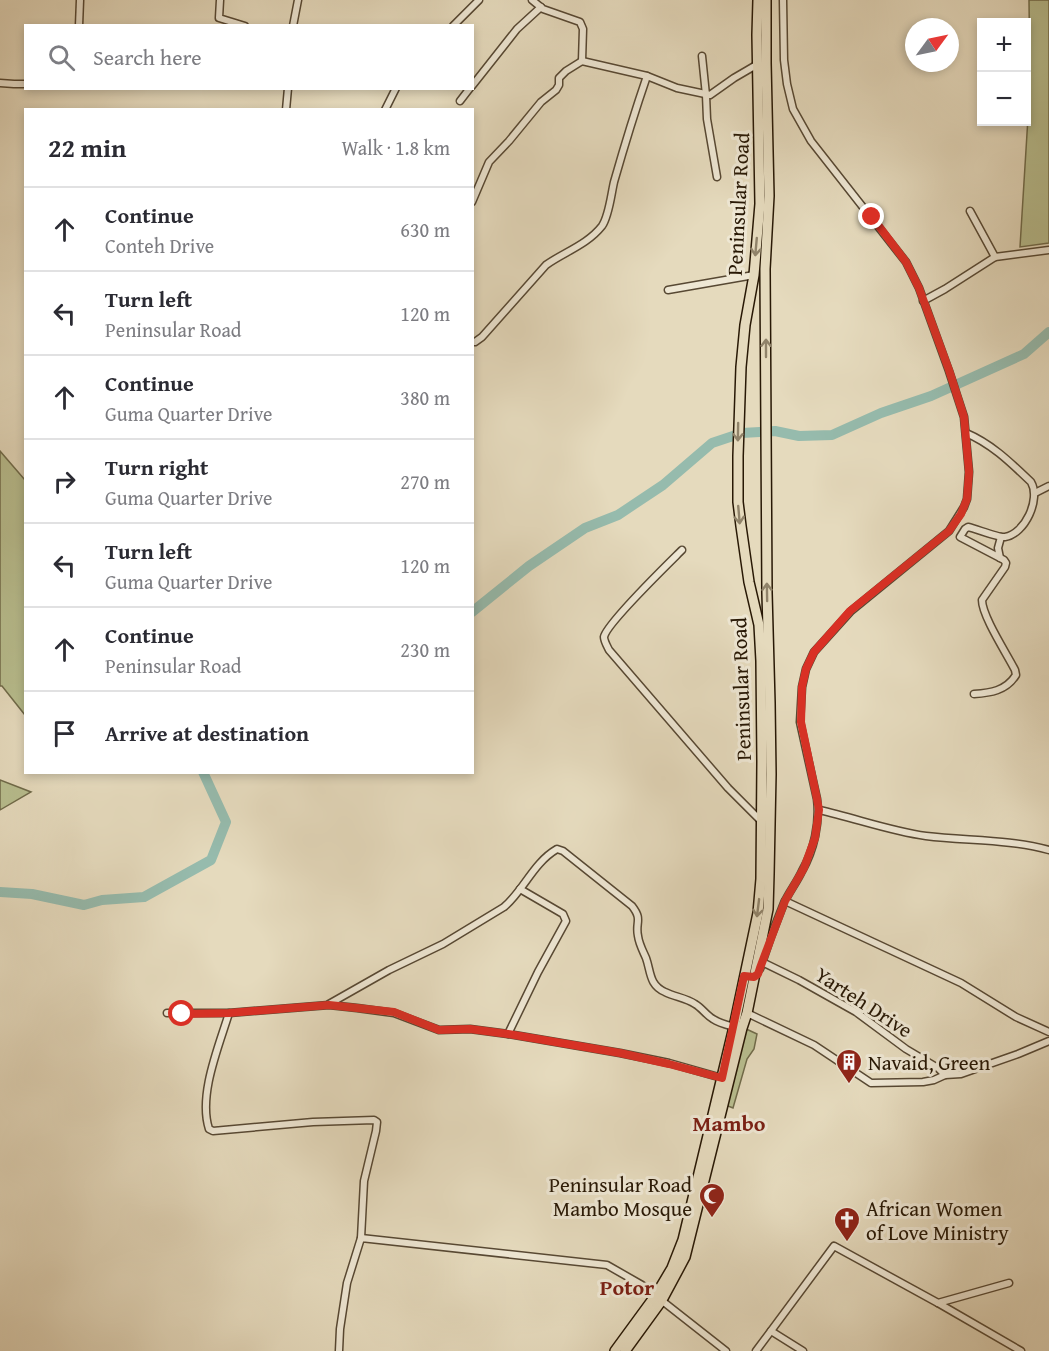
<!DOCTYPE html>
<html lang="en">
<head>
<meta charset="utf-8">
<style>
	:root { --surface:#fff; --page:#f2f2f3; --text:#2b2b33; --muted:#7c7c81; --line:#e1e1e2 }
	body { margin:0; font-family:"Gentium Book Plus",serif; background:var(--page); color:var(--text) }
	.controls { position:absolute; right:18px; top:18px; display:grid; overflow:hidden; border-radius:0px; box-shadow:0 3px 9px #0003 }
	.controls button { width:54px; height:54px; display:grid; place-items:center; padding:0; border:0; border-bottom:2px solid var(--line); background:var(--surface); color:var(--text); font:30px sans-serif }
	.compass { position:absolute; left:905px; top:18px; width:54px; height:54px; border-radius:50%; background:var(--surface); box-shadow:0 3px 9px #0003; rotate:57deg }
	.stop { position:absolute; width:18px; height:18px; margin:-14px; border:4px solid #d93025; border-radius:50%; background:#fff }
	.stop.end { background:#d93025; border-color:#fff; box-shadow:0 2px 6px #0008 }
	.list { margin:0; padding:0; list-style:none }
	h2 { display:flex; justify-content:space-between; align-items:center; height:78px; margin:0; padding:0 24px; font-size:26px }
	h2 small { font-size:20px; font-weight:400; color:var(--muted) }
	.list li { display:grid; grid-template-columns:39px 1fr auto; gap:18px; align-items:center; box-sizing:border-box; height:84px; padding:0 24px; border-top:2px solid var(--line) }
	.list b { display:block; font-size:22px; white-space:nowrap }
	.list p { margin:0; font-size:20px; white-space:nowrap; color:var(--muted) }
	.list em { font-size:20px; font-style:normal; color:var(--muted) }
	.icon { flex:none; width:33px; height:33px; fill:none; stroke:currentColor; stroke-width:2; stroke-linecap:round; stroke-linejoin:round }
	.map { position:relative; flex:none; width:1049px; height:1351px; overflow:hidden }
	.search { position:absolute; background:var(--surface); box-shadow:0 3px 9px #0003; left:24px; top:24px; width:450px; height:66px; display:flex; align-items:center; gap:15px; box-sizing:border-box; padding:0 21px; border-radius:0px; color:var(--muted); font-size:22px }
	.panel { position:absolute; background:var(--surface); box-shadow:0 3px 9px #0003; left:24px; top:108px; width:450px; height:666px; border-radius:0px }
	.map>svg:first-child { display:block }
</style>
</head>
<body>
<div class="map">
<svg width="1049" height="1351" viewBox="0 0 1049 1351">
	<rect width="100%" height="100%" fill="#e5dabd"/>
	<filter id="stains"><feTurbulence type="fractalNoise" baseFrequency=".00333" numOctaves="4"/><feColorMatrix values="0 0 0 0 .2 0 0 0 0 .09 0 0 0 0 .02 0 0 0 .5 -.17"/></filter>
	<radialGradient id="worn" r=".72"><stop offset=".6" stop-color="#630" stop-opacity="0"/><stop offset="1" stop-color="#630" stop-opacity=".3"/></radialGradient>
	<!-- green -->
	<g fill="#b8be8f" stroke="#706b4a" stroke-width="1.5">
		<path d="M1029 0H1049V243L1020 247 1030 85Z"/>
		<path d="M0 451 25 480V715L2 686H0Z"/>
		<path d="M0 780 31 792 0 810Z"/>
		<path d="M742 1027 757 1034 754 1049 747 1059 733 1108 723 1104Z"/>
	</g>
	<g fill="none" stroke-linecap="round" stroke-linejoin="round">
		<!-- river -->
		<g stroke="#96bbad" stroke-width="10">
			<path d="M472 612 529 566 585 528 618 515 663 485 712 443 742 433 775 431 799 436 832 435 881 413 931 396 1024 354 1049 332"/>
			<path d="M0 892 32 894 84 905 102 900 144 897 211 860 226 822 203 772"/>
		</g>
		<defs>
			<g id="street">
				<path d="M220 0 219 18 245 26"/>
				<path d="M532 0 543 9 580 22 583 29 582 61"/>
				<path d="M79 26 80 0"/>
				<path d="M293 26 298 0"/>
				<path d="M453 26 479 0"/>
				<path d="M702 56 706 95 707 119 717 177"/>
				<path d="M582 61 647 76 677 88 710 95 734 78 758 64"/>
				<path d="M0 83 14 84H26"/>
				<path d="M472 86 517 29 541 7"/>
				<path d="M460 101 470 88"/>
				<path d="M286 110 288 88"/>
				<path d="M385 110 396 88"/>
				<path d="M472 202 489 162 509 141 541 102 556 90 559 85V78L566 71 582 61"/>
				<path d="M970 211 995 257"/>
				<path d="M668 290 754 275"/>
				<path d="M923 301 945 289 995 257 1049 250"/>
				<path d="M472 342H475L482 337 546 265C564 252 587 245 602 226 609 216 611 195 614 182 624 147 635 111 647 76"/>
				<path d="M966 433C992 444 1011 463 1031 482 1041 499 1025 534 1005 537 999 538 977 529 968 527L965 529 960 537 1004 560 1006 563 1005 567 982 600C982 616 1007 654 1015 670L1016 675C1006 691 990 693 974 694"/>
				<path d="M1035 493 1049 486"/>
				<path d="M682 550C669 563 606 624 604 637 604 641 607 646 609 650L728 788 761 821"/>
				<path d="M1000 558 998 548 1001 537"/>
				<path d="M819 810C855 818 890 831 926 836 967 841 1009 839 1049 850"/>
				<path d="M785 901 961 983 1016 1017 1049 1032"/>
				<path d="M762 962 799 980 856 1012 906 1049 938 1068 945 1075"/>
				<path d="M760 969C767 947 775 925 784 903 789 892 797 882 802 871 814 850 820 823 817 799L800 722 802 687 806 669 814 652 851 611 949 531 964 507 967 499 969 472 964 417 949 371 919 288 906 262 811 141 793 109 787 84 784 60 783 0"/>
				<path d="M329 1004 389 970 443 944 504 907C524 890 533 863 557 849L563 851 632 906C643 920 635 922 638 936 639 944 643 951 646 958 651 972 649 985 665 992 675 997 686 998 695 1004 702 1008 706 1015 713 1019 719 1023 727 1025 734 1027"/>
				<path d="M167 1013H229L329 1005 357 1008 394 1013 439 1030 470 1029 508 1034 620 1053 669 1063 722 1078"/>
				<path d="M229 1013C219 1046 198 1095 209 1129L213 1131 313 1122 374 1120 377 1122 376 1131 364 1181 361 1238"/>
				<path d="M747 1013 814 1045 871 1083 923 1082 934 1080 945 1075 961 1074 1018 1054 1049 1041"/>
				<path d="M508 1034 538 972 566 921 563 914 520 889"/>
				<path d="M938 1303 1021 1351"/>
				<path d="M771 1331 803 1351"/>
				<path d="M339 1351 340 1329 347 1283 361 1238 607 1265 642 1285 726 1351"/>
				<path d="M756 1351 834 1246 938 1303 1009 1283"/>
			</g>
			<g id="primary">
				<path d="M615 1351 656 1295 672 1268 683 1240 734 1027 758 913 761 879 762 762 761 661 759 625 749 582 741 526 738 502V456L741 367 745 325 754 275 760 204 757 35 758 0"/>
				<path d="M625 1351 662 1300 685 1257 742 1028 747 1013 768 909 769 874 771 774 770 703 767 593 765 269 769 196 766 63V0"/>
			</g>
		</defs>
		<!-- street casing -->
		<use href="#street" stroke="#574833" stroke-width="9"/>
		<!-- primary casing -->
		<use href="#primary" stroke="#281805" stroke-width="12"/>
		<!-- street -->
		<use href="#street" stroke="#eee7d4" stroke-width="6"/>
		<!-- primary -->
		<use href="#primary" stroke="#e5dabd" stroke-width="9"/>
	</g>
	<!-- one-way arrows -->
	<defs><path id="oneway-shaft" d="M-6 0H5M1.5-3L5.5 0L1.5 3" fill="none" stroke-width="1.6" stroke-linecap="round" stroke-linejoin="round" transform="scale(1.5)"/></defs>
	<g stroke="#90836a">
		<use href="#oneway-shaft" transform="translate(756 247) rotate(95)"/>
		<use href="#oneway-shaft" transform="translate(766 348) rotate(-90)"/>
		<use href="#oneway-shaft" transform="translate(738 432) rotate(91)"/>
		<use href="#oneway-shaft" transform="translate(739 515) rotate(85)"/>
		<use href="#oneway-shaft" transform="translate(767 592) rotate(-91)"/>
		<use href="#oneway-shaft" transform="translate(758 908) rotate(97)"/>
	</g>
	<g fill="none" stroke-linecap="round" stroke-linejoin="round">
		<!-- route -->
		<path stroke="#d93025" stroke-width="8" d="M182 1014 229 1013 329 1005 357 1008 394 1012 439 1030 470 1029 508 1034 620 1053 669 1064 722 1078 744 976 754 977 758 974 760 968 785 901 804 868 815 838 819 810 817 799 801 722 802 687 806 669 814 652 850 611 949 531 961 514 967 499 969 472 964 417 949 370 919 288 906 262 872 217"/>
	</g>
	<!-- icons -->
	<defs>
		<symbol id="building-pin" viewBox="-11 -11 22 30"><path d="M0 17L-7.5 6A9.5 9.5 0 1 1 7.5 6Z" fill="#8f2418" stroke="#eee7d4"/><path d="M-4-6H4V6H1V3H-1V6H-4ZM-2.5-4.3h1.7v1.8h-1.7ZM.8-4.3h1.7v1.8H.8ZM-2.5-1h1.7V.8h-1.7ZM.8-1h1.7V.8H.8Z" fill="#fff"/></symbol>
		<symbol id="mosque-pin" viewBox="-11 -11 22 30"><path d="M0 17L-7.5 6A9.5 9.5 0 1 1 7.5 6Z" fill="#8f2418" stroke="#eee7d4"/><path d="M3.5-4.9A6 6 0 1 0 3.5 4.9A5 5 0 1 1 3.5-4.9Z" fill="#fff"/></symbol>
		<symbol id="church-pin" viewBox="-11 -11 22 30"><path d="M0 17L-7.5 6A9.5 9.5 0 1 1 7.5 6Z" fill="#8f2418" stroke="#eee7d4"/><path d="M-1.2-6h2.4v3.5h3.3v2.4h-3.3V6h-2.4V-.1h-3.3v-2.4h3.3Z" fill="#fff"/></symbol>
	</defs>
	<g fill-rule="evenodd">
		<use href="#building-pin" x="834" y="1047" width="30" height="40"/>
		<use href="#mosque-pin" x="697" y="1181" width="30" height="40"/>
		<use href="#church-pin" x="832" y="1205" width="30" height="40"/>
	</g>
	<g text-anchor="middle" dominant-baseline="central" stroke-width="6" stroke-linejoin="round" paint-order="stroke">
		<!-- street labels -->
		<g font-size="21" fill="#281805" stroke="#eee7d4">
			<text transform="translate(738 204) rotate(-87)">Peninsular Road</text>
			<text transform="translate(741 689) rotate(-92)">Peninsular Road</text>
			<text transform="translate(864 1002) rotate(33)">Yarteh Drive</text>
		</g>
		<!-- poi labels -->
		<g font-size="21" fill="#281805" stroke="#eee7d4" text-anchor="start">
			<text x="868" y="1062">Navaid, Green</text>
			<text x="692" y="1184" text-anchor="end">Peninsular Road<tspan x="692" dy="24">Mambo Mosque</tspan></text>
			<text x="866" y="1208">African Women<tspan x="866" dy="24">of Love Ministry</tspan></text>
		</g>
		<!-- neighbourhood labels -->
		<g font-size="22" font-weight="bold" fill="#7a1f14" stroke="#eee7d4">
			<text x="729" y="1123">Mambo</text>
			<text x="627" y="1287">Potor</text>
		</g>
	</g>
	<rect width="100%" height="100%" filter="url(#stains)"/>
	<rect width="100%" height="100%" fill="url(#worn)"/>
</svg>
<div class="controls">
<button>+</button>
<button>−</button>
</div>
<svg class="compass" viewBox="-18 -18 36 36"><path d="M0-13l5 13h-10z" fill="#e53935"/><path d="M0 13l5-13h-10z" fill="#7c7c81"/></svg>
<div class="stop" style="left:182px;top:1014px"></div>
<div class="stop end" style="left:872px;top:217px"></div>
<div class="search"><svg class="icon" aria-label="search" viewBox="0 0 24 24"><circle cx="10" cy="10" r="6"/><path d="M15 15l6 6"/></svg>Search here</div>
<section class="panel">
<h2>22 min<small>Walk · 1.8 km</small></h2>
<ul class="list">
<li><svg class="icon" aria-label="ahead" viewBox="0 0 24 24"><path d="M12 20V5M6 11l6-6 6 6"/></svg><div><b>Continue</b><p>Conteh Drive</p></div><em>630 m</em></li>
<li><svg class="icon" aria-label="left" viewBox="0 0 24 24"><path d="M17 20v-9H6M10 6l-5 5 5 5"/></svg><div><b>Turn left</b><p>Peninsular Road</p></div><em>120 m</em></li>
<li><svg class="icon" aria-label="ahead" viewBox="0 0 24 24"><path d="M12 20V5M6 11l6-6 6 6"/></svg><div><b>Continue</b><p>Guma Quarter Drive</p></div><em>380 m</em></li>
<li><svg class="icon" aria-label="right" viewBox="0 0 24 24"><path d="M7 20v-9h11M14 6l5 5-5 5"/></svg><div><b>Turn right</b><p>Guma Quarter Drive</p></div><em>270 m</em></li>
<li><svg class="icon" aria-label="left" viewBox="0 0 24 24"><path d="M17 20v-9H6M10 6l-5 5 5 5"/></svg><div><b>Turn left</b><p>Guma Quarter Drive</p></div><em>120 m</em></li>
<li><svg class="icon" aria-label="ahead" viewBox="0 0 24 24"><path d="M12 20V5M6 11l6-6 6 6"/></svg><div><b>Continue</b><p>Peninsular Road</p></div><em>230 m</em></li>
<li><svg class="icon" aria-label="arrive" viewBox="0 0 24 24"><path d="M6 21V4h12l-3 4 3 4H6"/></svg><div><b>Arrive at destination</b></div></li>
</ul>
</section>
</div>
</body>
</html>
